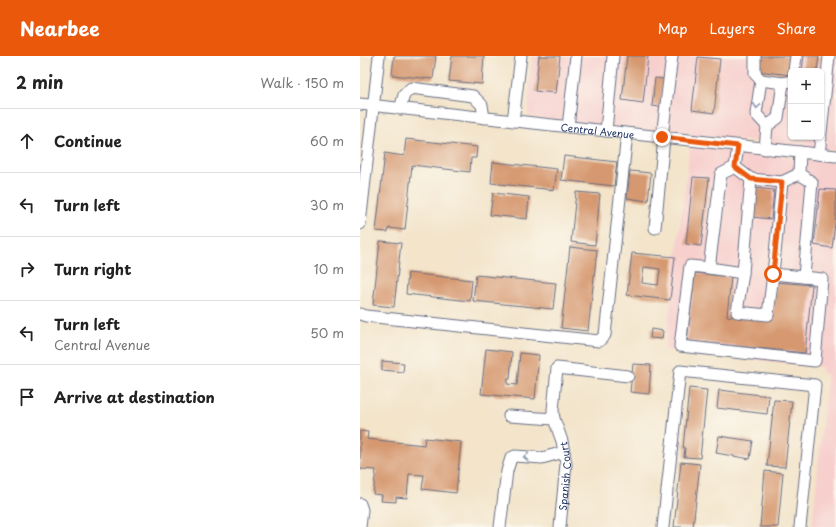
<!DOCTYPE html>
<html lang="en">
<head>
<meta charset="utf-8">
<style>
	:root { --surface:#fff; --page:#f6f6f6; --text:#222; --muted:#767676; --line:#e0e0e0; --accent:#ea580c }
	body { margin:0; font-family:"Playpen Sans",sans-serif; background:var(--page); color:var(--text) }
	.controls { position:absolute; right:12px; top:12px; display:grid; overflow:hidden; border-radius:6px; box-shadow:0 1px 3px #0004 }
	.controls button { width:36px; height:36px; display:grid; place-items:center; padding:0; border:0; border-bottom:1px solid var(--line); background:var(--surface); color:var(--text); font:20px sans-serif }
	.stop { position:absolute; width:12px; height:12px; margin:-9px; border:3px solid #ea580c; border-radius:50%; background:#fff }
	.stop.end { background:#ea580c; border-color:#fff; box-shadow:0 1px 4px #0008 }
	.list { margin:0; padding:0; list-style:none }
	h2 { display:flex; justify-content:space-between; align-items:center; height:52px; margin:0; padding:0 16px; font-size:17px }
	h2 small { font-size:13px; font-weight:400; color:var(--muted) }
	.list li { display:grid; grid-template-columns:26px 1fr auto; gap:12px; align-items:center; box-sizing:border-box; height:64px; padding:0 16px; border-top:1px solid var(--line) }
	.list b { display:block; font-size:15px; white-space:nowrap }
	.list p { margin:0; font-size:13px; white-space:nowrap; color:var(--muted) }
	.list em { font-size:13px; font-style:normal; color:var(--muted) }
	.icon { flex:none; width:22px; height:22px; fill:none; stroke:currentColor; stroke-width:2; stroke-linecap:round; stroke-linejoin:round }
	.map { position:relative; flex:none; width:476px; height:471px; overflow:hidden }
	header { display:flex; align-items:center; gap:24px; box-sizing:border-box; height:56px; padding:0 20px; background:var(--accent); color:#fff }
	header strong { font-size:19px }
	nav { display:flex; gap:22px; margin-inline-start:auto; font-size:14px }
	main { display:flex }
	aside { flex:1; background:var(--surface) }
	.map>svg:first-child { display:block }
</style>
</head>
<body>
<header>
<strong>Nearbee</strong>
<nav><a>Map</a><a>Layers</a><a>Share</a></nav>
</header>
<main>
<aside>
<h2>2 min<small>Walk · 150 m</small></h2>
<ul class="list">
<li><svg class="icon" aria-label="ahead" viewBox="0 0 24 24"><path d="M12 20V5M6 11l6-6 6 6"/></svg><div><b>Continue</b></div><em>60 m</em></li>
<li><svg class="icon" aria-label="left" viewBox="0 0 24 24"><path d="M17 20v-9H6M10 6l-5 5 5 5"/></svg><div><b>Turn left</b></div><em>30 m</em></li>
<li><svg class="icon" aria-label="right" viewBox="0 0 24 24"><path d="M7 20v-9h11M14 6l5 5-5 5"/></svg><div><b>Turn right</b></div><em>10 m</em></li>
<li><svg class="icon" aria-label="left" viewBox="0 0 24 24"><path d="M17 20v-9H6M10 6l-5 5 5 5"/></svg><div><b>Turn left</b><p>Central Avenue</p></div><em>50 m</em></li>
<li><svg class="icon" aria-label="arrive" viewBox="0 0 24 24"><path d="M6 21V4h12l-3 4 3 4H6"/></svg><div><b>Arrive at destination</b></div></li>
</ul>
</aside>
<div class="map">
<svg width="476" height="471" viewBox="0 0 476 471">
	<rect width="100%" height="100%" fill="#fbf7ec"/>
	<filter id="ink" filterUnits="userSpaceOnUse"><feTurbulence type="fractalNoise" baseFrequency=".025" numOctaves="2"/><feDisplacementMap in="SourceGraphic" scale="8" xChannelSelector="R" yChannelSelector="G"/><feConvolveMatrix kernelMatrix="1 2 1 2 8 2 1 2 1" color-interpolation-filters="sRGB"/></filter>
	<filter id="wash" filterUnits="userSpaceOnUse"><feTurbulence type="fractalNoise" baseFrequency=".012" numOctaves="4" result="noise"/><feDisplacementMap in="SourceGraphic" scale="16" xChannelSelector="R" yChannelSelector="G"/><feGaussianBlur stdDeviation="0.9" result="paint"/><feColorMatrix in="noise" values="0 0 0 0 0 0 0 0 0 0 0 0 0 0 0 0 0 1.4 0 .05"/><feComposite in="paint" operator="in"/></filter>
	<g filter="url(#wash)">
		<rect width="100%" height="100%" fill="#f3e4ca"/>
		<!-- built -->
		<g fill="#f7d0ce" fill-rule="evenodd">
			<path d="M172 0H476V95L168 61ZM431 15H461V81H431Z"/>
			<path d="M330 90 476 106V471H452L467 322 465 318 462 316V311L311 295 305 293Z"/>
		</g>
		<g id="blocks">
			<!-- building -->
			<g fill="#d6986f" fill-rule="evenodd">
				<path d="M34 0H76L73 23 32 19Z"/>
				<path d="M92 0H124L122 28 89 25Z"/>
				<path d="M179 0H200L196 37 175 35Z"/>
				<path d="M267 0H288L283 47 262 44Z"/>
				<path d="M397 0H433L431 19 396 15Z"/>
				<path d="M444 0H459L457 15H442Z"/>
				<path d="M338 1 360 3 354 57 332 54Z"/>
				<path d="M295 22 304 23 301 51 292 50Z"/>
				<path d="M46 83 117 91 116 102H111L110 116 52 109 45 174 29 172 28 176 16 175 25 97 44 100Z"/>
				<path d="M204 100 257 106 254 130 201 124Z"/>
				<path d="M133 106 197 113 194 134 131 127Z"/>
				<path d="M270 115 291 117 288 145 267 142Z"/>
				<path d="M333 121 349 122 341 190 326 188Z"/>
				<path d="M394 132 414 134 411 163 392 161Z"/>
				<path d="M460 133 476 134V158L472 192 454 189Z"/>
				<path d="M216 136 240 138 235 189 211 186Z"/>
				<path d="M133 137 169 141 167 163 130 159Z"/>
				<path d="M20 185 41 187 34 251 13 249Z"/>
				<path d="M210 191 237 194 228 275 201 272Z"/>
				<path d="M272 197 315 201 310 244 267 239ZM284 211 300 213 298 229 282 227Z"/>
				<path d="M48 217 112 224 110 245 46 238Z"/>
				<path d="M335 217 371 221 367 260 412 264 416 226 452 229 445 297 327 285Z"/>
				<path d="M116 219 196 227 193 253 113 245Z"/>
				<path d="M291 273 303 275 302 283 290 282Z"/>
				<path d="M126 293 152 296 150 323H148L147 328 157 329 160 297 179 299 175 343 121 338Z"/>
				<path d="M22 305 44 307 43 316 22 314Z"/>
				<path d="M273 308 291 309 289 338 270 336Z"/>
				<path d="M329 332 347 334 340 402 324 401 325 392H323Z"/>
				<path d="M359 334 409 340 407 358 357 352Z"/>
				<path d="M414 344 432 345 425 411 407 410Z"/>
				<path d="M0 375 8 376 7 383 64 389 65 382 101 386 96 437 62 433 64 419 49 418 47 442 36 441V446L21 445 22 439 13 438 16 414 1 413 0 415Z"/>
				<path d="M359 380 393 385 390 403 356 397Z"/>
				<path d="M321 406 340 408 333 471H314Z"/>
				<path d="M405 415 423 417 418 471H400Z"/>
			</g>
		</g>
	</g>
	<g filter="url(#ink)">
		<use href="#blocks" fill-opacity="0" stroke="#676e84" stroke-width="1"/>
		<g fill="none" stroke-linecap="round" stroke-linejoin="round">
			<defs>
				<g id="minor">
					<path d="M395 0V18L401 24 396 58 407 70"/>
					<path d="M434 15 436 0"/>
					<path d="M401 24 423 27"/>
					<path id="s1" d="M0 48 476 100"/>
					<path d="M40 53 44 39 51 32 113 40 122 49 124 62"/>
					<path d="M153 65 161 0"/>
					<path d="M208 71 216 0"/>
					<path d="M246 75 253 0"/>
					<path d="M461 77 469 0"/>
					<path d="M302 81 312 0"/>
					<path d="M378 90 375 111 361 118 349 212 383 217 377 256 408 259 413 218 444 221 452 126 439 118 440 96"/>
					<path d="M405 93 407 70 418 62 423 27 431 25"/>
					<path d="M459 98 461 81"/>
					<path d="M375 111 391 123 422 126 439 118"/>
					<path d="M0 168 19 0"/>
					<path d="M295 172 304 82"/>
					<path d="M349 212 330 210 320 290 455 305 462 223 444 221"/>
					<path d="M383 217 391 123"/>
					<path d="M413 218 422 126"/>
					<path d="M0 258 6 260 239 285 245 279 267 78"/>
					<path d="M149 360 194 363"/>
					<path d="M0 448 2 454 0 471"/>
					<path d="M140 471 147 415 151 402 155 400 182 402 204 396"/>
					<path id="s2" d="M200 471 206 408 202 385 194 363 193 354 197 312 268 320"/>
					<path d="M303 471 320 315 455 329 440 471"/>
				</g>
			</defs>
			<!-- minor casing -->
			<use href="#minor" stroke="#676e84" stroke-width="13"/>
			<!-- minor -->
			<use href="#minor" stroke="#fff" stroke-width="11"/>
		</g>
		<!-- one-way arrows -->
		<defs><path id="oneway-chevron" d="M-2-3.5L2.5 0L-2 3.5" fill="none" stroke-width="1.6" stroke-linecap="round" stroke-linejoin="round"/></defs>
		<g stroke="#8d97ae">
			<use href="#oneway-chevron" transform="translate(397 50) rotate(98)"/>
			<use href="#oneway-chevron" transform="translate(166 401) rotate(-175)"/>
		</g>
	</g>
	<g fill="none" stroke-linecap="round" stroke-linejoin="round" filter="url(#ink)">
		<!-- route -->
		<path stroke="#ea580c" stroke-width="5" d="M302 81 378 90 375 111 391 123 422 126 413 218"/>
	</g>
	<g text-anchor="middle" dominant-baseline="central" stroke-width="4" stroke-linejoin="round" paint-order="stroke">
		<!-- street labels -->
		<g font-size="10" fill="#1b2f5e" stroke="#fbf7ec">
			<text stroke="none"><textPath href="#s1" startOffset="239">Central Avenue</textPath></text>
			<text stroke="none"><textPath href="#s2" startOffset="51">Spanish Court</textPath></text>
		</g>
	</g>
</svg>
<div class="controls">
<button>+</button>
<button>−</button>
</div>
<div class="stop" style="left:413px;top:218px"></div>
<div class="stop end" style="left:302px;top:81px"></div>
</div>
</main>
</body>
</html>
